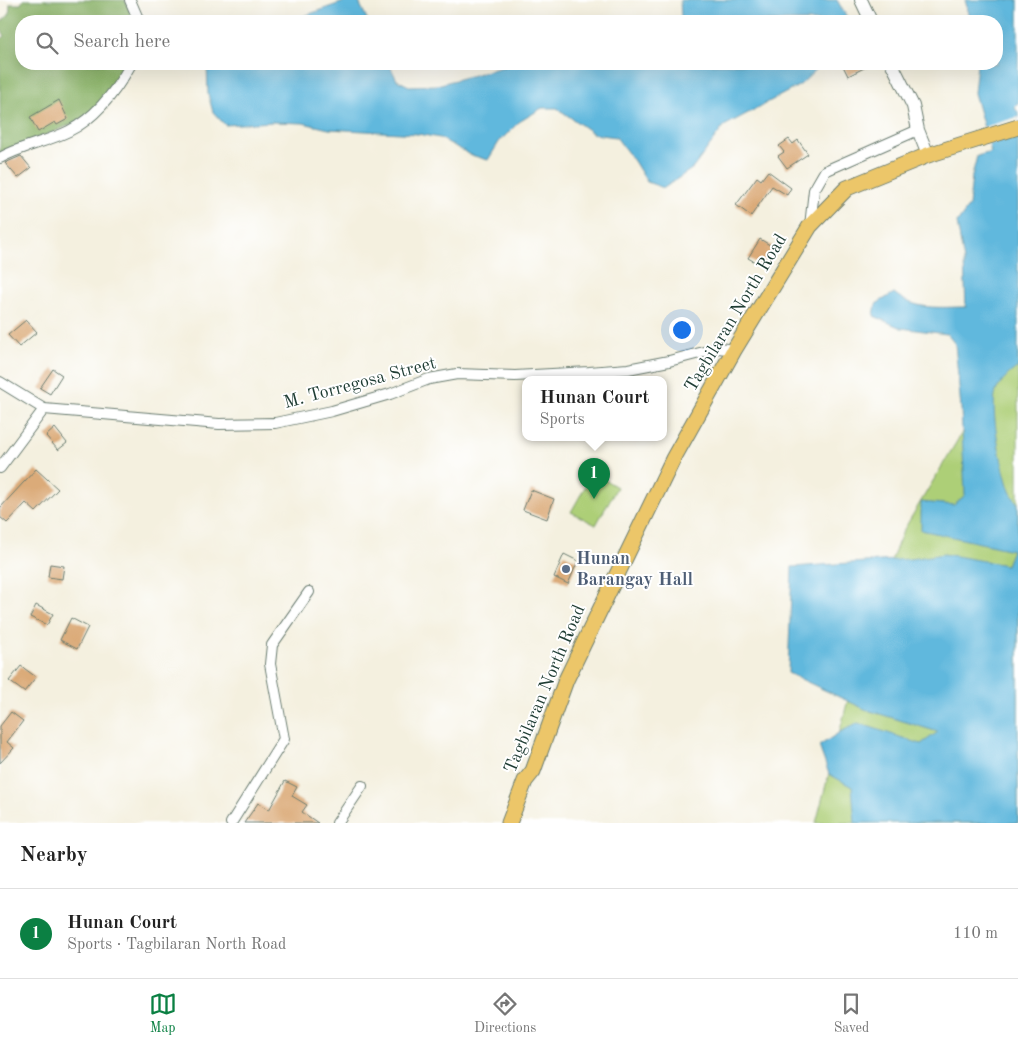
<!DOCTYPE html>
<html lang="en">
<head>
<meta charset="utf-8">
<style>
	:root { --surface:#fff; --page:#f2f2f2; --text:#222; --muted:#767676; --line:#e0e0e0; --accent:#0b8043 }
	body { margin:0; font-family:"Old Standard TT",serif; background:var(--page); color:var(--text) }
	.you { position:absolute; left:681px; top:329px; width:18px; height:18px; margin:-12px; border:4px solid #fff; border-radius:50%; background:#1a73e8; box-shadow:0 0 0 8px #1a73e833 }
	.badge { display:grid; place-items:center; width:32px; height:32px; border-radius:50%; background:var(--accent); color:#fff; font-size:16px; font-weight:700 }
	.pin { position:absolute; translate:-50% -41px; filter:drop-shadow(0 1px 2px #0008) }
	.pin::after { content:''; position:absolute; top:26px; width:18px; height:15px; background:inherit; clip-path:polygon(0 0,100% 0,50% 100%) }
	.popup { position:absolute; left:522px; top:376px; width:145px; height:65px; box-sizing:border-box; display:grid; place-content:center; border-radius:10px; background:var(--surface); filter:drop-shadow(0 1px 4px #0005); font-size:16px; white-space:nowrap; color:var(--muted) }
	.popup b { font-size:19px; color:var(--text) }
	.popup::after { content:''; position:absolute; left:50%; top:100%; margin-left:-10px; border:10px solid transparent; border-top-color:var(--surface) }
	.list { margin:0; padding:0; list-style:none }
	h2 { display:flex; justify-content:space-between; align-items:center; height:65px; margin:0; padding:0 20px; font-size:21px }
	h2 small { font-size:16px; font-weight:400; color:var(--muted) }
	.list li { display:grid; grid-template-columns:32px 1fr auto; gap:15px; align-items:center; box-sizing:border-box; height:90px; padding:0 20px; border-top:1px solid var(--line) }
	.list b { display:block; font-size:19px; white-space:nowrap }
	.list p { margin:0; font-size:16px; white-space:nowrap; color:var(--muted) }
	.list em { font-size:16px; font-style:normal; color:var(--muted) }
	.icon { flex:none; width:28px; height:28px; fill:none; stroke:currentColor; stroke-width:2; stroke-linecap:round; stroke-linejoin:round }
	.map { position:relative; flex:none; width:1018px; height:823px; overflow:hidden }
	.search { position:absolute; background:var(--surface); box-shadow:0 5px 20px #0002; left:15px; right:15px; top:15px; height:55px; display:flex; align-items:center; gap:12px; box-sizing:border-box; padding:0 18px; border-radius:20px; color:var(--muted); font-size:19px }
	.sheet { height:155px; background:var(--surface) }
	nav { display:flex; justify-content:space-around; align-items:center; box-sizing:border-box; height:70px; border-top:1px solid var(--line); background:var(--surface); font-size:14px; color:var(--muted) }
	nav a { display:grid; justify-items:center; gap:2px }
	nav .on { color:var(--accent) }
	.map>svg:first-child { display:block }
</style>
</head>
<body>
<div class="map">
<svg width="1018" height="823" viewBox="0 0 1018 823">
	<rect width="100%" height="100%" fill="#fff"/>
	<filter id="ink" filterUnits="userSpaceOnUse"><feTurbulence type="fractalNoise" baseFrequency=".02" numOctaves="2"/><feDisplacementMap in="SourceGraphic" scale="10" xChannelSelector="R" yChannelSelector="G"/><feConvolveMatrix kernelMatrix="1 2 1 2 8 2 1 2 1" color-interpolation-filters="sRGB"/></filter>
	<filter id="wash" filterUnits="userSpaceOnUse"><feTurbulence type="fractalNoise" baseFrequency=".0096" numOctaves="4" result="noise"/><feDisplacementMap in="SourceGraphic" scale="20" xChannelSelector="R" yChannelSelector="G"/><feGaussianBlur stdDeviation="1.12" result="paint"/><feColorMatrix in="noise" values="0 0 0 0 0 0 0 0 0 0 0 0 0 0 0 0 0 1.4 0 .05"/><feComposite in="paint" operator="in"/></filter>
	<g filter="url(#wash)">
		<rect width="100%" height="100%" fill="#f4f0df"/>
		<!-- green -->
		<g fill="#adcf77" stroke="#668656">
			<path d="M1018 352V823H816L872 607 903 531 969 421Z"/>
			<path d="M593 473 617 487 596 525 571 512Z"/>
		</g>
		<!-- forest -->
		<path fill="#8ab268" stroke="#54784e" d="M23 0H125L134 21H21V64H125C116 79 106 96 94 109 76 128 25 141 0 153V40L5 36 0 28V23L9 15 10 4H21Z"/>
		<!-- water -->
		<g fill="#60b8dd" stroke="#407a88">
			<path d="M349 0H358L368 21H290Z"/>
			<path d="M680 0H837L849 21H678L681 17Z"/>
			<path d="M965 0H1018V103L1014 107 1018 112V367C1009 373 1002 380 997 389 988 406 1003 472 1010 491 1012 495 1015 500 1018 504V823H855L852 787 829 774 819 746 840 732 858 723 921 744 938 732 867 710 788 673 792 567 910 559 944 554 1006 565 1012 550 921 530V502L954 505 965 495 961 408 955 344 947 334 901 328 874 316 876 304 894 293C916 311 939 307 966 307L964 261 957 223 969 206 972 176 977 156 991 152 974 93 977 64H997V21H971Z"/>
			<path d="M207 64H389L397 80 409 86 437 85 513 64H822L800 85 724 126 693 168 664 188 647 182 634 161 616 137 594 134 557 108H542L519 122 499 142 488 160 471 155 440 138 418 134 329 129 303 123 272 122 225 125 213 112 208 94Z"/>
		</g>
		<!-- pier -->
		<path fill="#f4f0df" d="M1018 117V136L986 145 981 128Z"/>
		<g id="blocks">
			<!-- building -->
			<g fill="#dbab79">
				<path d="M842 64H872L848 76Z"/>
				<path d="M59 100 68 119 57 125 55 122 38 132 30 117Z"/>
				<path d="M789 139 793 144 798 140 808 154 787 168 778 156 784 152 779 146Z"/>
				<path d="M21 156 31 168 18 178 5 163Z"/>
				<path d="M768 171 791 188 787 195 772 186 751 216 736 205 757 177 761 180Z"/>
				<path d="M760 239 773 247 762 266 748 258Z"/>
				<path d="M26 320 37 332 19 347 8 335Z"/>
				<path d="M53 369 62 375 50 394 40 388Z"/>
				<path d="M55 428 67 443 58 450 46 436Z"/>
				<path d="M36 469 58 489 36 512 26 503 7 523 0 517V508Z"/>
				<path d="M531 490 554 499 547 519 523 510Z"/>
				<path d="M564 554 578 561 568 584 554 577Z"/>
				<path d="M50 564 64 566 62 579 48 577Z"/>
				<path d="M36 605 53 614 47 625 30 617Z"/>
				<path d="M71 618 88 627 77 649 60 640Z"/>
				<path d="M21 666 36 677 24 692 9 681Z"/>
				<path d="M11 712 23 721 7 742 14 748 0 763V726Z"/>
				<path d="M285 781 297 787 292 796 307 805 302 812 318 823H244L258 803 269 810Z"/>
			</g>
		</g>
	</g>
	<g filter="url(#ink)">
		<use href="#blocks" fill-opacity="0" stroke="#6a7c70" stroke-width="1"/>
		<g fill="none" stroke-linecap="round" stroke-linejoin="round">
			<defs>
				<g id="minor">
					<path d="M130 0 139 21"/>
					<path d="M0 158C21 146 47 142 69 131 97 117 116 91 131 64"/>
					<path d="M810 226 814 190 825 171 918 130"/>
					<path d="M0 382 44 409 219 424 275 423 332 411 390 394 429 379 457 374 515 376 589 372 628 369 669 361 719 348 734 350"/>
					<path d="M0 468 44 409"/>
					<path d="M231 823 284 739 270 664 272 645 309 592"/>
					<path d="M337 823 362 786"/>
				</g>
				<g id="tertiary">
					<path d="M861 0 871 21"/>
					<path d="M892 64 913 106 918 130 928 155"/>
				</g>
				<path id="primary" d="M509 823 525 781 533 771 566 680 673 459 734 350 810 226 847 188 928 155 1018 127"/>
			</defs>
			<!-- minor casing -->
			<use href="#minor" stroke="#6a7c70" stroke-width="12"/>
			<!-- tertiary casing -->
			<use href="#tertiary" stroke="#6a7c70" stroke-width="14"/>
			<!-- primary casing -->
			<use href="#primary" stroke="#6a7c70" stroke-width="17"/>
			<!-- minor -->
			<use href="#minor" stroke="#fff" stroke-width="10"/>
			<!-- tertiary -->
			<use href="#tertiary" stroke="#fff" stroke-width="12"/>
			<!-- primary -->
			<use href="#primary" stroke="#ecc669" stroke-width="15"/>
		</g>
	</g>
	<!-- markers -->
	<circle fill="#5c6f8a" stroke="#fff" stroke-width="2" cx="566" cy="569" r="5"/>
	<g text-anchor="middle" dominant-baseline="central" stroke-width="4" stroke-linejoin="round" paint-order="stroke">
		<!-- street labels -->
		<g font-size="18" fill="#1f3d34" stroke="#fff">
			<text transform="translate(736 313) rotate(-59)">Tagbilaran North Road</text>
			<text transform="translate(360 383) rotate(-15)">M. Torregosa Street</text>
			<text transform="translate(545 689) rotate(-67)">Tagbilaran North Road</text>
		</g>
		<!-- service labels -->
		<g font-size="18" font-weight="bold" fill="#4e5e75" stroke="#fff" text-anchor="start">
			<text x="576" y="559">Hunan<tspan x="576" dy="21">Barangay Hall</tspan></text>
		</g>
	</g>
</svg>
<div class="you"></div>
<div class="pin badge" style="left:594px;top:499px">1</div>
<div class="popup"><b>Hunan Court</b>Sports</div>
<div class="search"><svg class="icon" aria-label="search" viewBox="0 0 24 24"><circle cx="10" cy="10" r="6"/><path d="M15 15l6 6"/></svg>Search here</div>
</div>
<section class="sheet">
<h2>Nearby<small></small></h2>
<ul class="list">
<li><span class="badge">1</span><div><b>Hunan Court</b><p>Sports · Tagbilaran North Road</p></div><em>110 m</em></li>
</ul>
</section>
<nav>
<a class="on"><svg class="icon" aria-label="map" viewBox="0 0 24 24"><path d="M3 6l6-2 6 2 6-2v14l-6 2-6-2-6 2zM9 4v14M15 6v14"/></svg>Map</a>
<a><svg class="icon" aria-label="directions" viewBox="0 0 24 24"><path d="M12 3l9 9-9 9-9-9zM9 14v-3h6M13 9l2 2-2 2"/></svg>Directions</a>
<a><svg class="icon" aria-label="saved" viewBox="0 0 24 24"><path d="M7 4h10v16l-5-4-5 4z"/></svg>Saved</a>
</nav>
</body>
</html>
